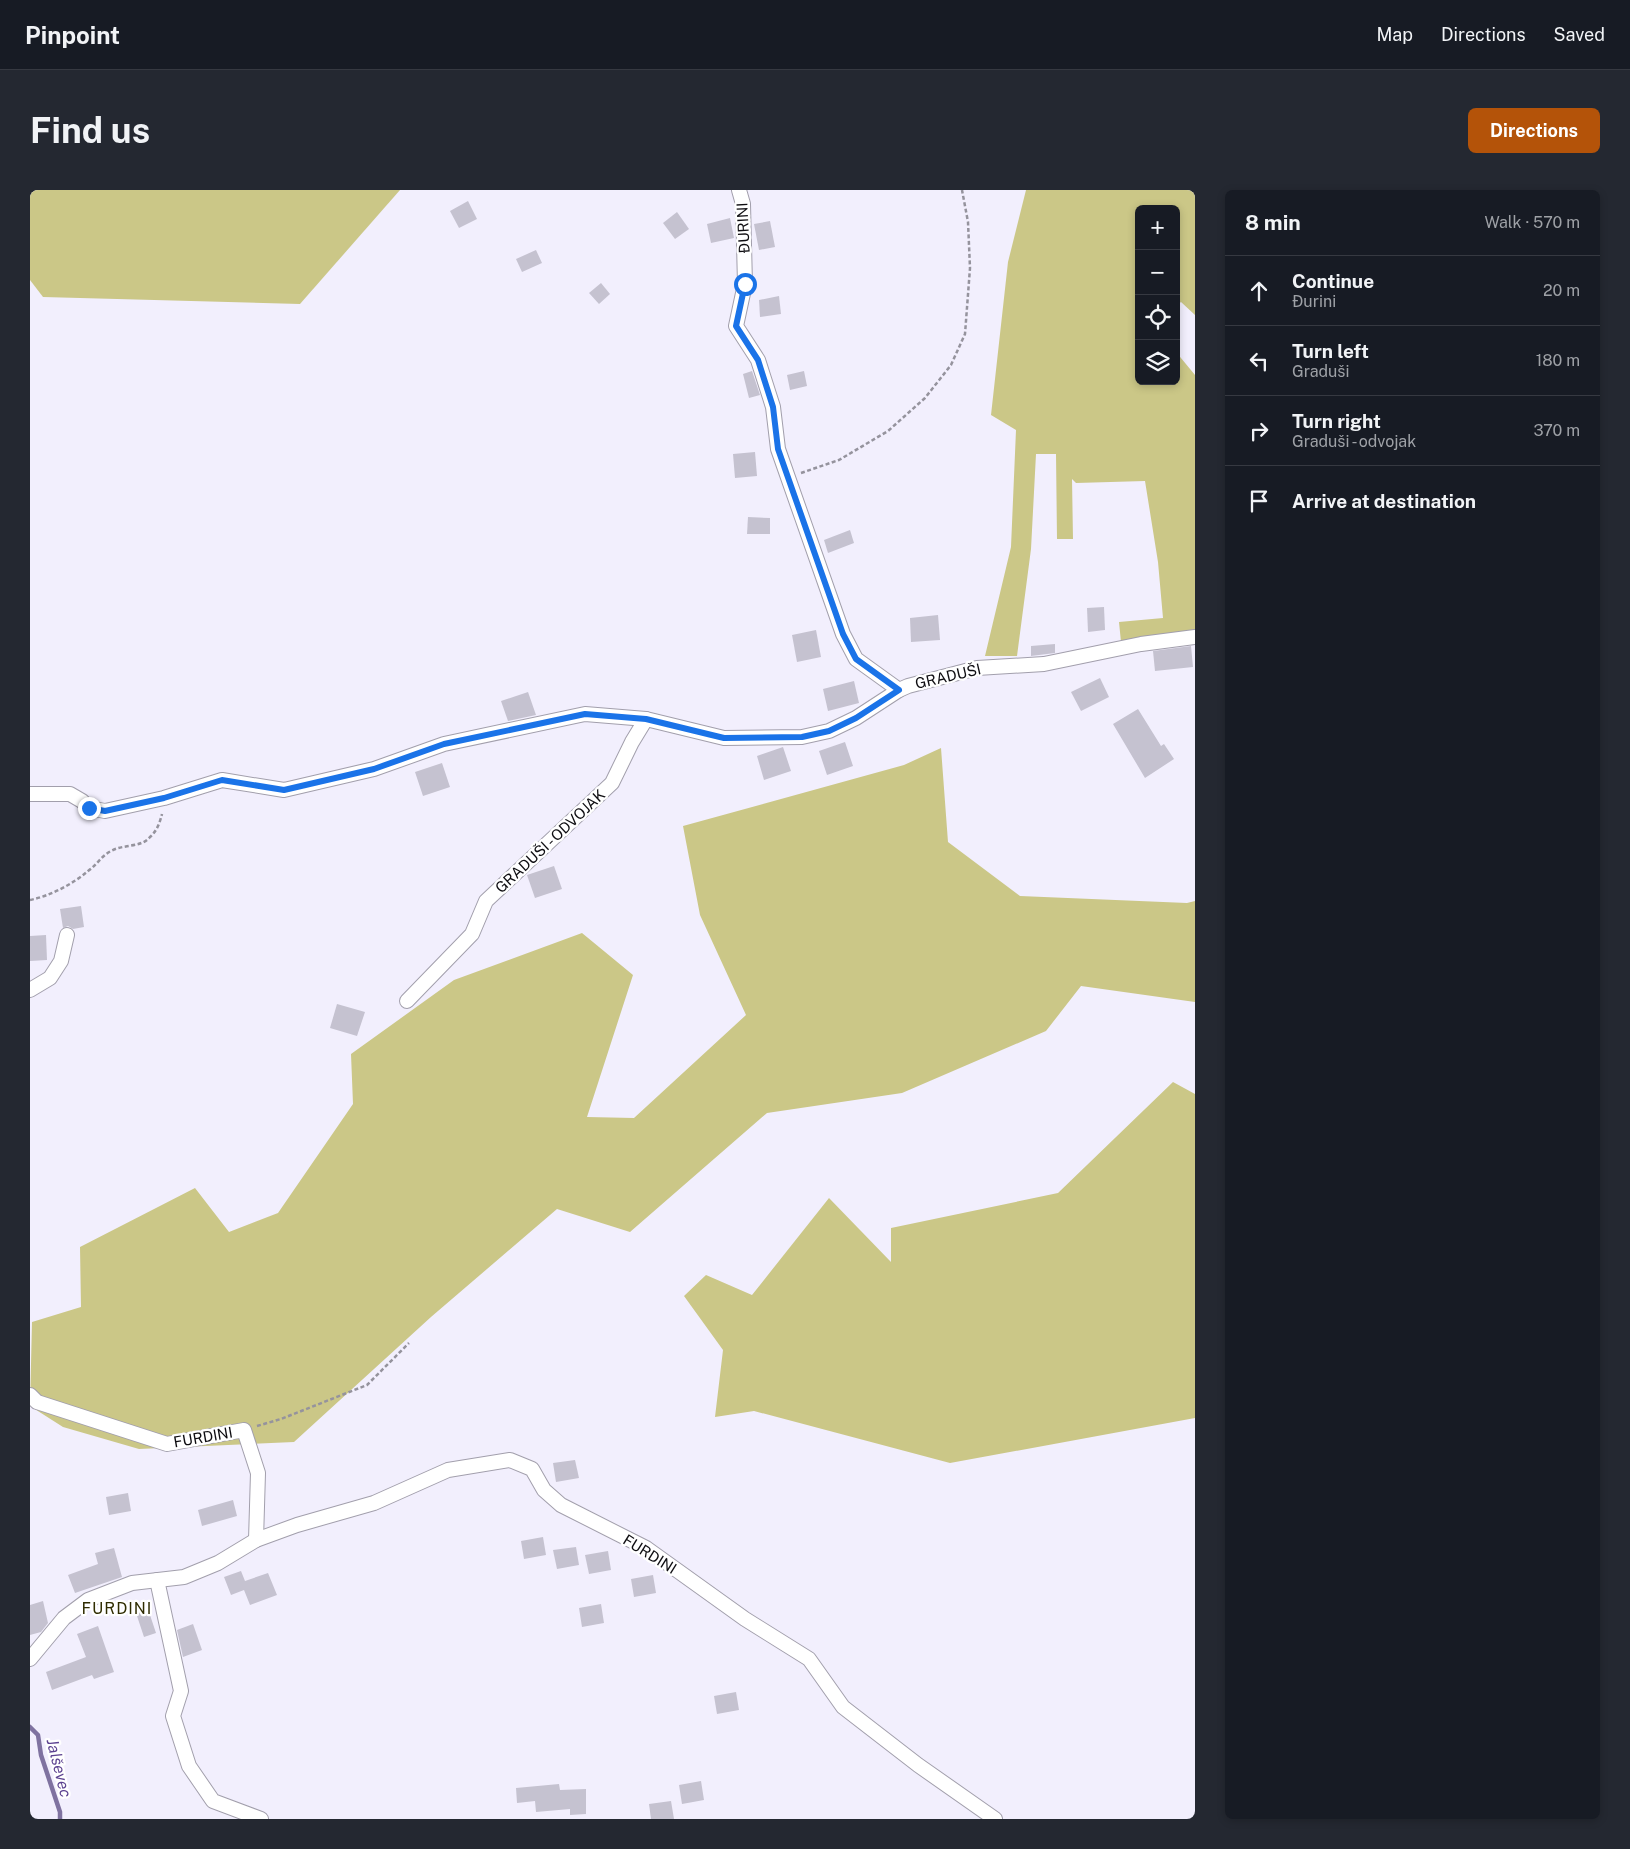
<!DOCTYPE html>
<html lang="en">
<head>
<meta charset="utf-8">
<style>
	:root { --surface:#171b24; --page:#242831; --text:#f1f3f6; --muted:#9ea1a6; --line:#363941; --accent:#b45309 }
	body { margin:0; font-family:"Public Sans",sans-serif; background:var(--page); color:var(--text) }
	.controls { position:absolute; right:15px; top:15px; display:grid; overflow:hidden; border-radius:8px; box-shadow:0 2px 8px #0003 }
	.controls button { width:45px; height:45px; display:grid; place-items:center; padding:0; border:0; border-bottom:1px solid var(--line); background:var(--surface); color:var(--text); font:25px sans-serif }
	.stop { position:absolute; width:15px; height:15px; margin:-11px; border:4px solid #1a73e8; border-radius:50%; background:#fff }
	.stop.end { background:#1a73e8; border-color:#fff; box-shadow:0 1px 5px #0008 }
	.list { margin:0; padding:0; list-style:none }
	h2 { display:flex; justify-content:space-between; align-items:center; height:65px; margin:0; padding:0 20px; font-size:21px }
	h2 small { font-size:16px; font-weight:400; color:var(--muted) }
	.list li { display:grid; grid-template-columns:32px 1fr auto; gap:15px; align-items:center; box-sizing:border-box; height:70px; padding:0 20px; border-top:1px solid var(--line) }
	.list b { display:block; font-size:19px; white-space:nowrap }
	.list p { margin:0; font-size:16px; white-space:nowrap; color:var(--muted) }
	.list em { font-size:16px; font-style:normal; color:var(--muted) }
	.icon { flex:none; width:28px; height:28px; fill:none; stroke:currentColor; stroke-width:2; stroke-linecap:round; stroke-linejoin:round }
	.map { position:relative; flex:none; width:1165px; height:1629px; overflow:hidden; border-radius:8px }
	header { display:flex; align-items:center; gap:30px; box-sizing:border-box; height:70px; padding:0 25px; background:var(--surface); border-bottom:1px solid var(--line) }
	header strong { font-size:24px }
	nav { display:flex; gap:28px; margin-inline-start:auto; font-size:18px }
	.intro { display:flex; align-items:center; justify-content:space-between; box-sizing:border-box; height:120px; padding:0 30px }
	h1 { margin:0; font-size:35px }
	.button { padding:12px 22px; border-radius:8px; background:var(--accent); color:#fff; font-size:18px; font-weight:700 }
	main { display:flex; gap:30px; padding:0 30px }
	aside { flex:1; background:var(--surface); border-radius:8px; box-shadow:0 2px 8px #0003 }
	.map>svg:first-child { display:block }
</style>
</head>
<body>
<header>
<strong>Pinpoint</strong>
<nav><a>Map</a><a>Directions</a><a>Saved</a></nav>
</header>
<div class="intro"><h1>Find us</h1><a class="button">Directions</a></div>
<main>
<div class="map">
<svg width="1165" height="1629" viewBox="0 0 1165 1629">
	<rect width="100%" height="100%" fill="#f2effd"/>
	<!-- green -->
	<g fill="#cbc787">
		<path d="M0 0H370L270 114 13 107 0 90Z"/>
		<path d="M996 0H1165V125L1151 112 1146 116V19H1109V191H1146V162L1165 185V443L1091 452 1089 432 1133 428 1128 372 1115 291 1046 293 1042 289 1043 349H1027L1026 264H1006L1001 359 987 466H955L981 357 986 240 961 225 978 72Z"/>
		<path d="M911 558 918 652 990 706 1157 713 1165 711V812L1051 796 1016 841 872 903 737 923 600 1042 527 1019 401 1127 264 1252 109 1259 33 1237 0 1216 2 1132 51 1117 50 1057 165 998 199 1042 248 1023 323 914 321 864 424 790 552 743 603 785 557 927 604 928 716 825 670 725 653 636 874 575Z"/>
		<path d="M1143 892 1165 904V1228L920 1273 724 1221 685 1227 693 1160 654 1106 676 1085 722 1105 799 1008 861 1072V1038L1028 1003Z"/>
	</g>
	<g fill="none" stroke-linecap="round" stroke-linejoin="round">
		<!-- stream -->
		<path stroke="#7f72a0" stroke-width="4.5" d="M0 1537 8 1545 11 1565 30 1622V1629"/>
	</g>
	<!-- building -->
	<g fill="#c5c2d0">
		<path d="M438 11 447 29 429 38 420 21Z"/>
		<path d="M647 22 659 39 645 49 633 33Z"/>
		<path d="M700 28 704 48 681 53 677 34Z"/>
		<path d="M740 31 745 57 729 60 724 34Z"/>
		<path d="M506 60 512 73 492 82 486 69Z"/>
		<path d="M571 93 580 104 569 114 559 103Z"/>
		<path d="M749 106 751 124 730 127 729 110Z"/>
		<path d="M722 181 730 205 719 208 713 184Z"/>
		<path d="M774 181 777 196 760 200 757 185Z"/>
		<path d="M725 262 727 286 705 288 703 264Z"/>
		<path d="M718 327 740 328V344H717Z"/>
		<path d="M820 340 824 353 798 363 794 350Z"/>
		<path d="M1074 417 1075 440 1058 442 1057 418Z"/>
		<path d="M908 425 910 450 881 452 880 428Z"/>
		<path d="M786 440 791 467 767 472 762 445Z"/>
		<path d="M1025 454V463L1001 466V456Z"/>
		<path d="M1161 456 1163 477 1125 481 1123 461Z"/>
		<path d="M1070 488 1079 507 1051 521 1041 502Z"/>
		<path d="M824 491 829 513 798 521 793 499Z"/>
		<path d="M498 502 506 525 478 531 471 511Z"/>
		<path d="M1108 519 1131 556 1134 554 1144 569 1115 588 1083 534Z"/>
		<path d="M815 552 823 576 797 585 789 561Z"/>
		<path d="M753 557 761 581 734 590 727 566Z"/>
		<path d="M412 573 420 597 393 606 385 582Z"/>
		<path d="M524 676 532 699 505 708 497 685Z"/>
		<path d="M51 716 54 737 43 739 38 736 33 738 30 719Z"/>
		<path d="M16 745 17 770 0 771V746Z"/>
		<path d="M307 814 335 822 327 846 300 838Z"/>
		<path d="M545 1270 549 1288 526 1292 523 1273Z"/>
		<path d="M98 1303 101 1321 79 1325 76 1307Z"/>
		<path d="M203 1310 207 1326 172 1336 168 1320Z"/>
		<path d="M513 1347 516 1365 494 1369 491 1351Z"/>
		<path d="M546 1357 549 1375 527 1379 523 1360Z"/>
		<path d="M84 1358 92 1387 45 1403 38 1385 68 1374 65 1363Z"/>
		<path d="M578 1361 581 1380 559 1384 555 1365Z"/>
		<path d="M211 1381 215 1391 238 1383 247 1405 220 1415 214 1400 201 1405 194 1387Z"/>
		<path d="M623 1385 626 1403 604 1407 601 1389Z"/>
		<path d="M13 1411 18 1433 11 1442 0 1445V1415Z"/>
		<path d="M116 1413 126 1443 114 1447 104 1417Z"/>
		<path d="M571 1414 574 1433 552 1437 549 1418Z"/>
		<path d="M163 1434 172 1460 153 1467 147 1440Z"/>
		<path d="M68 1436 84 1482 64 1489 62 1485 22 1500 16 1482 56 1467 47 1444Z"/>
		<path d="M706 1502 709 1520 687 1524 684 1506Z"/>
		<path d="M671 1591 674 1610 652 1614 649 1595Z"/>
		<path d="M529 1594 530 1600 556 1599V1624L540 1625V1619L506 1622 505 1611 487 1613 486 1598Z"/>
		<path d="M641 1611 644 1629H621L619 1614Z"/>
	</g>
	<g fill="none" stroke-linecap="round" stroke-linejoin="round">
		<defs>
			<g id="minor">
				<path d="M709 0 713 14 715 94 706 136 728 170 743 217 748 259 813 444 826 469 869 500 878 496 947 478 1014 474 1111 454 1165 447"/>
				<path d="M0 604H40L52 611 59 618 75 621 134 608 192 590 254 600 344 579 414 554 555 524 616 529 694 548 772 547 799 541 826 528 869 500"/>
				<path d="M0 800 20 788 31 771 37 745"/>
				<path d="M377 811 442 744 456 711 582 593 602 552 616 529"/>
				<path d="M0 1205 7 1212 137 1254 214 1240 228 1283 226 1350"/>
				<path d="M127 1390 151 1501 143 1526 159 1576 183 1611 231 1629"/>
				<path d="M0 1469 34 1428 58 1410 102 1393 154 1387 188 1373 226 1350 267 1335 344 1313 418 1280 480 1270 502 1279 514 1300 531 1315 616 1358 715 1429 779 1469 813 1517 888 1575 965 1629"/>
			</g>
		</defs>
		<!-- minor casing -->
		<use href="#minor" stroke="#a29fac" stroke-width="16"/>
		<!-- path -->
		<g stroke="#95939d" stroke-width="2.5" stroke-dasharray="4 2.5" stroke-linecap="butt">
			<path d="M771 283 809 270 858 241 895 208 921 175 935 144 940 78 938 32 932 0"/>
			<path d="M0 710C20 706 43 694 58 681 67 675 71 666 81 661 93 654 111 658 120 647 127 641 130 632 132 624"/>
			<path d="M227 1236 251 1229 337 1195 379 1153"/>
		</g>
		<!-- minor -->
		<use href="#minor" stroke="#fff" stroke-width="14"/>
	</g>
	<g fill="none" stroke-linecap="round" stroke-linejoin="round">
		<!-- route -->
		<path stroke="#1a73e8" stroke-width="6" d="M59 618 75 621 134 608 192 590 254 600 344 579 414 554 555 524 616 529 694 548 772 547 799 541 826 528 869 500 826 469 813 444 748 259 743 217 728 170 706 136 715 94"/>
	</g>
	<g text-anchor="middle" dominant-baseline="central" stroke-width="4.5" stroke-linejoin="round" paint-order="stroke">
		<!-- street labels -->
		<g font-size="15" fill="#0e0d11" stroke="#fff">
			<text transform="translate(713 38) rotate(-93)">ĐURINI</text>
			<text transform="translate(918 486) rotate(-13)">GRADUŠI</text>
			<text transform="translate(520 651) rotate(-43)">GRADUŠI - ODVOJAK</text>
			<text transform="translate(173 1247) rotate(-10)">FURDINI</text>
			<text transform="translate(620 1364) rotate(32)">FURDINI</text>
		</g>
		<!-- neighbourhood labels -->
		<g font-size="16" letter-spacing="1" fill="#2f2c01" stroke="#fff">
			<text x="87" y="1418">FURDINI</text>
		</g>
		<!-- water labels -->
		<g font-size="16" font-style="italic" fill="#5c4290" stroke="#fff">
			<text transform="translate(29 1578) rotate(76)">Jalševec</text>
		</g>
	</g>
</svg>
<div class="controls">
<button>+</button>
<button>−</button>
<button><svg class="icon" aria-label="locate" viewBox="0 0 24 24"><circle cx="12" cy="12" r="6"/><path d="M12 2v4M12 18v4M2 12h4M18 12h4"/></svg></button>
<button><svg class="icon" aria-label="layers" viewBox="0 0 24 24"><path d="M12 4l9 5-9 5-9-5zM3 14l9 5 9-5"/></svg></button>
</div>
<div class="stop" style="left:715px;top:94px"></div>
<div class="stop end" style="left:59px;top:618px"></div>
</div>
<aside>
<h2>8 min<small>Walk · 570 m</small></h2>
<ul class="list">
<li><svg class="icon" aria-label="ahead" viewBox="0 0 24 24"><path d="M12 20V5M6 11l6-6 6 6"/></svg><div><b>Continue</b><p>Đurini</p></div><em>20 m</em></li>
<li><svg class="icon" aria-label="left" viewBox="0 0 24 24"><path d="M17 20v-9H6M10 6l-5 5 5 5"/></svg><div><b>Turn left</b><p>Graduši</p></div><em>180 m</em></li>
<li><svg class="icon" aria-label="right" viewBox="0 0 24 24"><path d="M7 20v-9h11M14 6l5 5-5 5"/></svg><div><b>Turn right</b><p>Graduši - odvojak</p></div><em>370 m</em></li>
<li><svg class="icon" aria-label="arrive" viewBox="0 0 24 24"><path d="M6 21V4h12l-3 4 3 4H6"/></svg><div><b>Arrive at destination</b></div></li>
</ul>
</aside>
</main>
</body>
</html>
